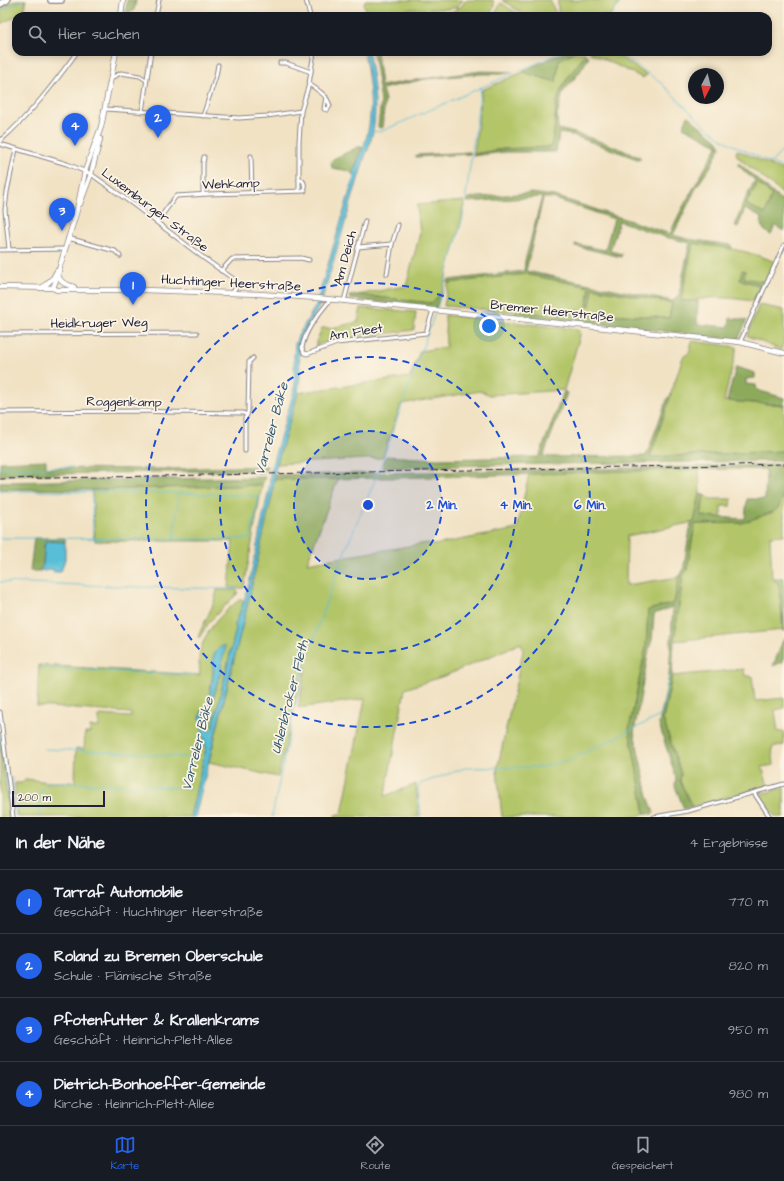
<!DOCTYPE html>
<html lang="de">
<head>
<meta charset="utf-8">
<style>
	:root { --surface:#171b24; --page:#242831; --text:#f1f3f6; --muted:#9ea1a6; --line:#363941; --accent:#2563eb }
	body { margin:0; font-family:"Architects Daughter",sans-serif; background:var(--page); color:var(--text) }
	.compass { position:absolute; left:688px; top:68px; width:36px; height:36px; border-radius:50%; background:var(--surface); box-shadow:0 2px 6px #0003; rotate:187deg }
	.scale { position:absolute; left:12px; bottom:10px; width:93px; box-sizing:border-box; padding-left:4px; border:2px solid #22223b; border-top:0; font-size:11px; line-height:14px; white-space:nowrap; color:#22223b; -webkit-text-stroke:3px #fcf5e5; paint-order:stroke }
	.you { position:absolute; left:489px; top:326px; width:14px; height:14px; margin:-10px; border:3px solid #fff; border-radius:50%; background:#1a73e8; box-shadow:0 0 0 6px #1a73e833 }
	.badge { display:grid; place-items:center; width:26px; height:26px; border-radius:50%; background:var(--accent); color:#fff; font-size:13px; font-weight:700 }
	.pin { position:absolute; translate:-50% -33px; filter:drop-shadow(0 1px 2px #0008) }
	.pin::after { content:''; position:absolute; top:21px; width:14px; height:12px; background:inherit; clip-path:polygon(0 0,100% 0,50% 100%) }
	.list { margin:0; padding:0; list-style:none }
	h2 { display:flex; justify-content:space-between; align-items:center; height:52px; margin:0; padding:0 16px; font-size:17px }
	h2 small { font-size:13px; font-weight:400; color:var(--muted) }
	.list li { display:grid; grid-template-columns:26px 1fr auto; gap:12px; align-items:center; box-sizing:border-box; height:64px; padding:0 16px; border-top:1px solid var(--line) }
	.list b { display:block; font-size:15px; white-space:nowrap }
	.list p { margin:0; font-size:13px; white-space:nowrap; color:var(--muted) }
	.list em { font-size:13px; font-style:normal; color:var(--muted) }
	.icon { flex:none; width:22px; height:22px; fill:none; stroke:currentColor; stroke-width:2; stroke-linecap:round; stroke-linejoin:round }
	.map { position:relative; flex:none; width:784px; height:817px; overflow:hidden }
	.search { position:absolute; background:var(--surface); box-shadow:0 2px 6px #0003; left:12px; right:12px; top:12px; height:44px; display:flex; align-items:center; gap:10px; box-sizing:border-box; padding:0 14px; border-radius:12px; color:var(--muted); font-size:15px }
	.sheet { height:308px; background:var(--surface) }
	nav { display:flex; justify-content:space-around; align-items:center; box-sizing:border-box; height:56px; border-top:1px solid var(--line); background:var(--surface); font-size:11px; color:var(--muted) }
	nav a { display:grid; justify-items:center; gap:2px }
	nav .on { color:var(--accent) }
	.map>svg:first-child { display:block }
</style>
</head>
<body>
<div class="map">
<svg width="784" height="817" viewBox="0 0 784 817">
	<rect width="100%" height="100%" fill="#fcf5e5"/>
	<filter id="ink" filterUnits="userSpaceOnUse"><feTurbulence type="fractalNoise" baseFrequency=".025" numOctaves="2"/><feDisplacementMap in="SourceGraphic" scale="8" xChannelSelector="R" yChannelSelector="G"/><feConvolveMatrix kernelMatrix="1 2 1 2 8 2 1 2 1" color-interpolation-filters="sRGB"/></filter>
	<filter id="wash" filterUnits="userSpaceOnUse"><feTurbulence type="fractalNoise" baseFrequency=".012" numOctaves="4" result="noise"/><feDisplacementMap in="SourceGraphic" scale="16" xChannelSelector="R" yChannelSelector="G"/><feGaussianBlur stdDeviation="0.9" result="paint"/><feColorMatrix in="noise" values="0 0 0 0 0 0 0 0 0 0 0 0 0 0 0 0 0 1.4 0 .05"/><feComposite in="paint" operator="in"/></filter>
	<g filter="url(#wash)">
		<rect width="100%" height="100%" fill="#f1e2c4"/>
		<!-- green -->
		<g fill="#b2c568" stroke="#6a7452">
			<path d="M17 0H26L24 10 13 18 0 24V8Z"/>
			<path d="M365 0H463L457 7 449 9H407L408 16H368L364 5Z"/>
			<path d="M466 0H493L494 6 490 16H449V13L461 7Z"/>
			<path d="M502 0H550L557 16H526Z"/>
			<path d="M558 0H621L610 16H561L558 11Z"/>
			<path d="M501 3 521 16H494Z"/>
			<path d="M574 52 585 53V55C575 69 560 84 557 102 554 117 556 133 550 147L503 149 474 154 482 90 523 72 556 82 559 60Z"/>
			<path d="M589 52H613L647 75 643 78Z"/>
			<path d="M737 150 784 171V195L740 159 736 154Z"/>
			<path d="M758 183 772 195 765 214 746 204Z"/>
			<path d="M464 201 461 223 442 293C437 296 436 300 431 303L357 295 406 286 420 233 417 205Z"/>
			<path d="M693 243C721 247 749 250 775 262L765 282 743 278 745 271H742L740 280 760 285 753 301C739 299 724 297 710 298 701 299 691 301 681 301Z"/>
			<path d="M525 274 590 287 587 305 589 306 593 288 672 303 669 318 594 313 561 309V316L444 306 448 283Z"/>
			<path d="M759 305 784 310V340L781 350 747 336Z"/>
			<path d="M361 308 416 312 414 330 328 341 316 346V342L322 328H331L358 322Z"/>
			<path d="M445 315 575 329 581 332 564 390 490 395 481 391 401 404 382 458 277 464 298 393 303 392 410 377 420 351 446 347Z"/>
			<path d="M692 341 737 347 724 401 784 405V451L650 457 683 357 689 353Z"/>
			<path d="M699 469 700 494 694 522 627 536 626 585 679 577 674 604 648 610 646 647 629 729 645 813 636 817H502L497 770 523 651 521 643 447 675 405 689 385 796 416 784 419 817H335V815L342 813 365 699 298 708 306 666H304L278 777 209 762 248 602 273 491 274 479H338L307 563 427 543 434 545 517 529 529 474Z"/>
			<path d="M262 485 244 588H229L233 541H95L92 490Z"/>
			<path d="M784 490V535L770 536 772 578 779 585 783 630 674 641 683 575 687 570 695 524 742 523 779 507Z"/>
			<path d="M704 495 711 499H732L731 506H721V518L701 516Z"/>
			<path d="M217 590H237L238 593 210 621 199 638 198 637C204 621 214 608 217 590Z"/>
			<path d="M241 599 244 601 235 625 236 629 212 730 209 731 207 730 206 722 221 671C222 666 220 659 224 655L220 648C214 658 214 669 212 679 210 693 207 705 204 717L203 715 204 709 201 712 204 738 205 740 206 748 190 817H17L15 783H22L26 779 49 782H75L76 748 84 749 85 733H90V727H99V715L131 717V713L37 706 39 665 200 675C200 670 199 665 199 660 200 635 222 612 241 599Z"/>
			<path d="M744 669 745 676H752L755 701 784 698V708L775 710 778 732 784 731V745L772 747 774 765 762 767 768 786 692 807 680 781 681 774 663 719 672 676Z"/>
			<path d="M0 738 1 748 9 817H0Z"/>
			<path d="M784 787V817H776L760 797 762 794Z"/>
		</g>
		<!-- forest -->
		<g fill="#8daa5c" stroke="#58664c" fill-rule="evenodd">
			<path d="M127 0H136L134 11H131L130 16H125Z"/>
			<path d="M373 52H377L381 86 408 81 481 71 512 72 502 74H480L425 79 382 89 385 100 382 128 378 127 381 101Z"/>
			<path d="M565 52H574L559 60 556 82 523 72 525 70Z"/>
			<path d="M585 55 589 57 579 73 563 92 557 116 558 129C587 135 612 146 640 157V160L572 135 559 133 556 152H505L473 156 474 154 503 149 550 147C556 133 554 117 557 102 560 84 575 69 585 55Z"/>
			<path d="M688 116 717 140 721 146 711 166 697 186 673 235 687 239 731 245 732 249 693 243 681 301H698L697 324 729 327 730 318 747 320 738 340 597 323 515 316 516 311 560 316 561 309 594 313 669 318 672 303 593 288 590 306 587 305 590 287 525 274 448 283V280L524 271 525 261 542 197 467 202 468 198 531 193 555 196 670 234C683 203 702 175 718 145L683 127ZM543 198H552L614 219 605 250 575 244V246L621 257 622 254 610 251 619 221 665 237 690 243 679 294 673 301 526 271Z"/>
			<path d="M358 147H362L353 175 349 171 332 168 331 162 333 159Z"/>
			<path d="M470 152V154L416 157V155Z"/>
			<path d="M737 164H740L784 203V231L775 226 771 235 764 230 761 225 762 218 745 209 738 227 735 226 743 204 755 180 746 173ZM758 183 772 195 765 214 746 204Z"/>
			<path d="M742 270 745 271 744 278 765 282 755 302 753 301 760 285 740 280Z"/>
			<path d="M442 293 435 309 350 299 349 296 357 295 431 303C436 300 437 296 442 293Z"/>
			<path d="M736 367 755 373V378L746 379V384L756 385 757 390 784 398V405L727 401Z"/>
			<path d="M564 391 567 393 543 457 646 456 668 397 670 398 650 457 784 451V461L485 465 382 468 386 456 437 459 539 457Z"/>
			<path d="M46 460V468L167 469 267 466 266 470 0 475V462Z"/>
			<path d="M784 465V490L779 507 773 512 742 523 695 524 687 570 683 575 674 641 672 676 663 719 681 774 680 781 692 807 684 809 675 786 676 778 659 724 669 676 673 607 654 614 652 640 649 649 634 732 648 796 654 813 652 814 645 813 629 729 646 647 648 610 674 603 679 577 683 571 691 523 694 522 700 494 704 495 701 516 745 519 747 499H765L766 469C602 469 438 480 274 479V475Z"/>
			<path d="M265 477 262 485 92 490 0 489V482Z"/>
			<path d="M34 538H65V542L51 541 44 545 43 565 41 569V571H30Z"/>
			<path d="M772 578H784V632L779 585Z"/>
			<path d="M784 638 783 662 773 666Z"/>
		</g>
		<!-- water -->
		<g fill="#58bed7" stroke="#3d7089">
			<path d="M364 52H368L369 56C375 89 380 124 365 156L321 303 304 334 299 348 300 376 298 393 275 470 273 491 248 602 195 817H190L206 748 200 718 203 708 204 717C208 703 211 689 213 674 214 669 212 664 213 658 214 653 218 649 222 646H225V653C221 660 222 664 221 671L206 722V727L209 731 212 730 236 629 235 625 244 601 250 579 269 489 271 468 294 391 295 384 294 358 295 344 298 336 316 305 354 177V173C358 161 364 148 367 135 374 108 369 79 364 52Z"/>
			<path d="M45 541 65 542V559L61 572H54L52 569 44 571 40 569 43 565Z"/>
		</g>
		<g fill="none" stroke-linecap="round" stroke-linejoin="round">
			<!-- stream -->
			<g stroke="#58bed7" stroke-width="1">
				<path d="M0 12 23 0"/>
				<path d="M611 16 622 0"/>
				<path d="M618 52 660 82 704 125 724 140 731 144 771 163 784 149"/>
				<path d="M373 132 382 131 562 52"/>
				<path d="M772 163 784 169"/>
				<path d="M437 308 463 217 481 87"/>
				<path d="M0 468 73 467"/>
				<path d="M0 491 178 493 259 496 250 539 0 538"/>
				<path d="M92 496 93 538"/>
				<path d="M174 539 178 494"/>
				<path d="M342 558 378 473 435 313"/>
				<path d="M0 582 139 587 236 589"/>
				<path d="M39 668 193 675"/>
				<path d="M0 734 7 784 10 817"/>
				<path d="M45 749 135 753 193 758"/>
				<path d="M12 778 16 817"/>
				<path d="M39 817 42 788 51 782H56L190 788"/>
				<path d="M272 817 295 706 305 665 341 560"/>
				<path d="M421 817 418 789 420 784 465 768 542 767 572 759 662 715 669 675"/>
			</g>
		</g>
	</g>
	<g filter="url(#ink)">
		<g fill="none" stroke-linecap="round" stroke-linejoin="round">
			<defs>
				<g id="minor">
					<path d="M306 0 310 16"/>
					<path d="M156 16 159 0"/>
					<path d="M280 63H286L311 72"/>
					<path d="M111 78 121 73 140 76 146 80"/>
					<path d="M309 84C319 91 327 95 330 106L327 110 324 109 326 97"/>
					<path d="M106 109 239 118 267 116 301 111 309 84 314 52"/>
					<path d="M142 112 151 52"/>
					<path d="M203 116 216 76 218 65"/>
					<path d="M0 141C30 115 54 84 77 52"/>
					<path d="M0 144 67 164 91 174 134 205 205 259 235 280 237 286 232 293"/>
					<path d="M251 156 252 193"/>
					<path d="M299 191V142L301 111"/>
					<path d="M203 194V163L204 157"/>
					<path d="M157 222 176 196 209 194 305 191 304 183 302 180H299"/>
					<path d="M68 238 115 251 120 256"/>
					<path d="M358 247 392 244"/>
					<path d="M9 249 5 210 7 192 16 149"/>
					<path d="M0 250 65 249"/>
					<path d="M221 271 232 259 301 258 309 260"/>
					<path d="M387 274 392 244 398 225"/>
					<path d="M330 300C319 314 305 329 302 348L304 353 307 354 337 343 426 333 433 310"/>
					<path d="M344 301 365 221"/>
					<path d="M0 334 197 333"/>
					<path d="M740 342 784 245"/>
					<path d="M0 412 145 411 169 412 243 413 247 415 248 411 249 362 253 358"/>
					<path d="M245 451V418L247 415"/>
					<path d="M0 712 13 817"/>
					<path d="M754 793 770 817"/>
					<path d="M654 817 688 811 784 784"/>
				</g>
				<g id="secondary">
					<path d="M121 16 123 0"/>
					<path d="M80 204 91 174 100 139"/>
					<path d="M58 275C61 284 66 284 74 287"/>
					<path d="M0 287 54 288"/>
					<path d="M42 288 53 278 57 271"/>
					<path d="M53 288 57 290H144L259 294 317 298 740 342 784 353"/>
					<path d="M53 288 58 275 60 266 77 210 85 171 101 127 116 52"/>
				</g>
				<g id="trunk">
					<path d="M51 0H61"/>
					<path d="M0 4 7 0"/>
				</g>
			</defs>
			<!-- minor casing -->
			<use href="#minor" stroke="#8a8280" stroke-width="5"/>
			<!-- secondary casing -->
			<use href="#secondary" stroke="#8a8280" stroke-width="6"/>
			<!-- trunk casing -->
			<use href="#trunk" stroke="#8a8280" stroke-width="8"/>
			<!-- minor -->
			<use href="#minor" stroke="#fff" stroke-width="3"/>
			<!-- secondary -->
			<use href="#secondary" stroke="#fff" stroke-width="4.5"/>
			<!-- trunk -->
			<use href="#trunk" stroke="#fff" stroke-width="5.5"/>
			<!-- rail -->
			<path stroke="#22223b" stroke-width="1" stroke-dasharray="6 3" stroke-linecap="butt" d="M0 479 784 464"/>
		</g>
	</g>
	<!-- distance rings -->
	<circle cx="368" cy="505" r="74" fill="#1d4ed8" fill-opacity=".12"/>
	<g fill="none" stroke="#1d4ed8" stroke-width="2" stroke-dasharray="7 5">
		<circle cx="368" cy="505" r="74"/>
		<circle cx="368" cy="505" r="148"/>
		<circle cx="368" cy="505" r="222"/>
	</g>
	<g text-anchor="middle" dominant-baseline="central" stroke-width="3.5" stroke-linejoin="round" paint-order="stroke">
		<!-- street labels -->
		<g font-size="13" fill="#22223b" stroke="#fcf5e5">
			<text transform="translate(231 184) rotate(-2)">Wehkamp</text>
			<text transform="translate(155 210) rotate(37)">Luxemburger Straße</text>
			<text transform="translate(345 258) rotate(-75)">Am Deich</text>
			<text transform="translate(231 283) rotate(3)">Huchtinger Heerstraße</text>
			<text transform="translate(552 311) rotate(6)">Bremer Heerstraße</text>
			<text transform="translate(99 323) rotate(-1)">Heidkruger Weg</text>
			<text transform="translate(356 332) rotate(-9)">Am Fleet</text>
			<text transform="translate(124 402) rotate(1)">Roggenkamp</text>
		</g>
		<!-- water labels -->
		<g font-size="14" font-style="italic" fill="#355972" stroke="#fcf5e5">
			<text transform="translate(272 429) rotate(-75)">Varreler Bäke</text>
			<text transform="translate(290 697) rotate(-76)">Uhlenbroker Fleth</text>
			<text transform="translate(198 744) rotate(-76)">Varreler Bäke</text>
		</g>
	</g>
	<circle cx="368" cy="505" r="6" fill="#1d4ed8" stroke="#fcf5e5" stroke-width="2"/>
	<g font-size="12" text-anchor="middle" font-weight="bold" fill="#1d4ed8" stroke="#fcf5e5" stroke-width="3.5" stroke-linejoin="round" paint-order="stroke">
		<text x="442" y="509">2 Min.</text>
		<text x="516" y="509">4 Min.</text>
		<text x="590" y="509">6 Min.</text>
	</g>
</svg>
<svg class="compass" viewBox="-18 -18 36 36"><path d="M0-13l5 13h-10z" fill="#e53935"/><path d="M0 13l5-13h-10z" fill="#9ea1a6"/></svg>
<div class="scale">200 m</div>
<div class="you"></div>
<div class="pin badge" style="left:133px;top:305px">1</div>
<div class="pin badge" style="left:158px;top:138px">2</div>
<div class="pin badge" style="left:62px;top:231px">3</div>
<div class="pin badge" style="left:75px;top:146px">4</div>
<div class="search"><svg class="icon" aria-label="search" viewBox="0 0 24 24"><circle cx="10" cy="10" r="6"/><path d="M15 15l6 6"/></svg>Hier suchen</div>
</div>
<section class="sheet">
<h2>In der Nähe<small>4 Ergebnisse</small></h2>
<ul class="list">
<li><span class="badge">1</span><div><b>Tarraf Automobile</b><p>Geschäft · Huchtinger Heerstraße</p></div><em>770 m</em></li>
<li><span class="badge">2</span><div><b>Roland zu Bremen Oberschule</b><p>Schule · Flämische Straße</p></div><em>820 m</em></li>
<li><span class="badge">3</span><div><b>Pfotenfutter &amp; Krallenkrams</b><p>Geschäft · Heinrich-Plett-Allee</p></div><em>950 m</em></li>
<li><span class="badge">4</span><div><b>Dietrich-Bonhoeffer-Gemeinde</b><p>Kirche · Heinrich-Plett-Allee</p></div><em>980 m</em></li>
</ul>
</section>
<nav>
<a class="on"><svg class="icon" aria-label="map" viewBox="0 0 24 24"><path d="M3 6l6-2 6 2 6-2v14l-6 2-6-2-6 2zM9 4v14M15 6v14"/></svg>Karte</a>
<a><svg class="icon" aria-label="directions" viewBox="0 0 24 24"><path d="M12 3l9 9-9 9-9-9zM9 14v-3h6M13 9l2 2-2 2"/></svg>Route</a>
<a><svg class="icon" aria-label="saved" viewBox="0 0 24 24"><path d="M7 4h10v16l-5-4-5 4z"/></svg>Gespeichert</a>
</nav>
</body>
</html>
